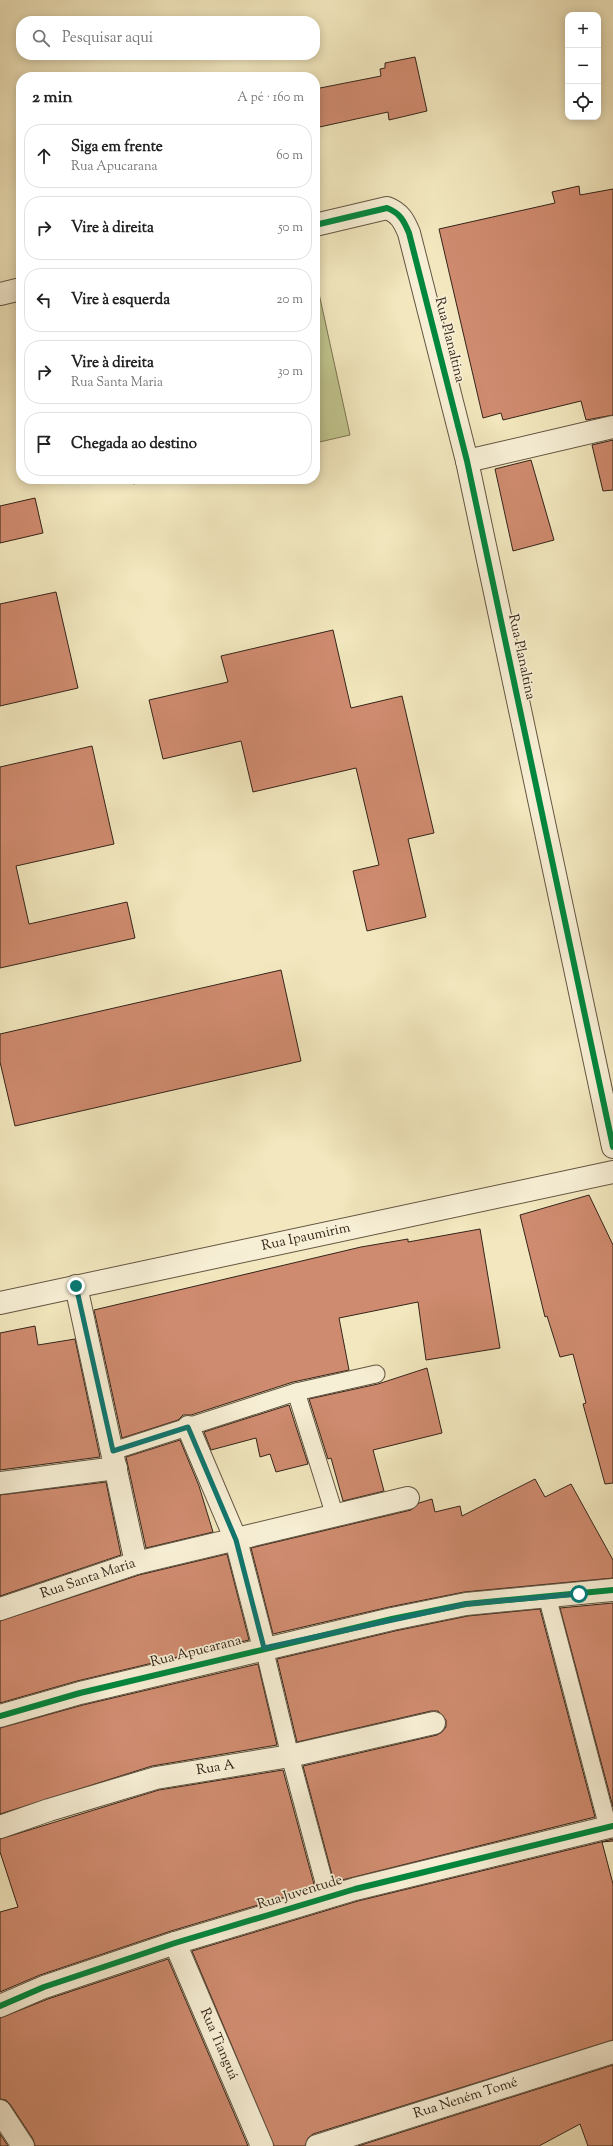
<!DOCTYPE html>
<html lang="pt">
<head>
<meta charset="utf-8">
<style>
	:root { --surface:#fff; --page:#f2f2f2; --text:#222; --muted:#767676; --line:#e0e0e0 }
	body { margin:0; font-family:"Sorts Mill Goudy",serif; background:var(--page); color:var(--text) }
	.controls { position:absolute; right:12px; top:12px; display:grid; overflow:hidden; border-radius:8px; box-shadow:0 2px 10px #0003 }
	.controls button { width:36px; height:36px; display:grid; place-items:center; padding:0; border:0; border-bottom:1px solid var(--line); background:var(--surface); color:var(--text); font:20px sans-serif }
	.stop { position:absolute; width:12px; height:12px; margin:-9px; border:3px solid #0f766e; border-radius:50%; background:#fff }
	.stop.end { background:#0f766e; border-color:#fff; box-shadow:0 1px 4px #0008 }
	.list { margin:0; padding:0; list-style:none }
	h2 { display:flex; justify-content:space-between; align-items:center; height:52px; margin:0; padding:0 16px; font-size:17px }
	h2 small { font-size:13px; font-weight:400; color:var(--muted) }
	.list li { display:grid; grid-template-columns:26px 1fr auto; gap:12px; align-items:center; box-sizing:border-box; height:64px; margin:0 8px 8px; padding:0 8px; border:1px solid var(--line); border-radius:16px }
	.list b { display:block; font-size:15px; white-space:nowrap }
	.list p { margin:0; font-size:13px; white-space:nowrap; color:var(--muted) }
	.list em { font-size:13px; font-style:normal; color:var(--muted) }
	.icon { flex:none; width:22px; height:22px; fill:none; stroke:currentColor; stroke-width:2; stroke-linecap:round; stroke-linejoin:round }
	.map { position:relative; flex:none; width:613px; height:2146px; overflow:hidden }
	.search { position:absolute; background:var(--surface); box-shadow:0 2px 10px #0003; left:16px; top:16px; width:304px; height:44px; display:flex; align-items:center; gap:10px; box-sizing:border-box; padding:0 14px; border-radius:16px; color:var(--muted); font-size:15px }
	.panel { position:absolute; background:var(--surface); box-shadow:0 2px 10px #0003; left:16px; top:72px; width:304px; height:412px; border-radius:16px }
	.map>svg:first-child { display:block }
</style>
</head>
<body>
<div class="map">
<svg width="613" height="2146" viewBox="0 0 613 2146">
	<rect width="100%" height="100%" fill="#f2e7be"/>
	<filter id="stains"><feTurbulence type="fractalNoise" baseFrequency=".005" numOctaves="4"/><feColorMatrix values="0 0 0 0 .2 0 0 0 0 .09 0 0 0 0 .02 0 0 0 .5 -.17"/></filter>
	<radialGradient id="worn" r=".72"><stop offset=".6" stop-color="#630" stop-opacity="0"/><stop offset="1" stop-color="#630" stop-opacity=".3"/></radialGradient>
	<!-- pitch -->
	<g fill="#c0c48d" stroke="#7a7453">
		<path d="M318 289 350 435 315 443V290Z"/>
		<path d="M132 479H157L133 484Z"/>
	</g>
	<!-- building -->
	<g fill="#cf8b6f" stroke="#342419">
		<path d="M415 57 427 111 389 120 388 112 315 128V89L381 76 380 69 385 68V63Z"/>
		<path d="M579 186 580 195 613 189V415L586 420 581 401 503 420 501 413 483 418 439 229 555 203 552 192Z"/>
		<path d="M613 440V490L603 491 592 445Z"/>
		<path d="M531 460 554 540 513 551 495 469Z"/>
		<path d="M35 498 43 533 0 543V506Z"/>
		<path d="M56 592 78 688 0 706V604Z"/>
		<path d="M333 630 351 708 402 696 434 833 408 839 426 917 367 931 353 871 379 865 356 768 253 792 241 741 163 759 149 700 228 682 221 656Z"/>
		<path d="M92 746 114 844 16 866 29 924 127 902 135 938 0 968V767Z"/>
		<path d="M281 970 301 1061 15 1126 0 1062V1034Z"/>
		<path d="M589 1195 613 1245V1483L605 1484 583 1404 586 1403 573 1354 560 1357 547 1316 545 1317 520 1215Z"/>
		<path d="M480 1229 500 1348 426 1360 418 1302 339 1318 349 1370 293 1382 191 1415H183L178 1420 122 1438 94 1310 361 1247 408 1239V1242Z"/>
		<path d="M35 1326 38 1345 75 1339 100 1457 0 1470V1333Z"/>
		<path d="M427 1368 442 1433 373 1450 384 1491 343 1501 331 1458 328 1459 309 1399 378 1384Z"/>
		<path d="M289 1405 308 1464 276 1472 270 1454 260 1457 256 1438 211 1450 204 1432Z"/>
		<path d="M180 1440 199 1486 213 1532 146 1548 126 1457Z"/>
		<path d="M535 1479 545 1497 571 1484 613 1560V1578L464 1592 389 1607 273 1634 251 1548 411 1510 419 1503 432 1499 435 1512 460 1506 462 1516Z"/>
		<path d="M106 1482 121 1555 0 1596V1495Z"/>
		<path d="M227 1554 249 1640 77 1681 0 1703V1621L139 1575Z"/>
		<path d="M613 1603V1807L560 1608Z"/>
		<path d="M540 1609 595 1817 334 1882 303 1766 437 1735 442 1732 446 1727V1720L438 1711H431L297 1742 277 1659 395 1631 468 1616Z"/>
		<path d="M258 1664 277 1745 152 1766 0 1814V1728L83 1705Z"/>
		<path d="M283 1770 315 1888 171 1931 40 1975 0 1992V1912L18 1907 0 1852V1839L159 1790Z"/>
		<path d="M613 1839V1841L602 1842 613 1884V2040L313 2134 308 2138 305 2146H274L192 1951 358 1901Z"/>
		<path d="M168 1959 248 2146H35L33 2139 10 2104 6 2100 0 2099V2018L48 1999Z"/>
		<path d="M613 2065V2146H588L580 2124 539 2146H358Z"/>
		<path d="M0 2134 8 2146H0Z"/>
	</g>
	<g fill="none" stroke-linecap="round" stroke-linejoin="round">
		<defs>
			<g id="lane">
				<path d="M296 1392 335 1516"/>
				<path d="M113 1451 296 1392 376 1374"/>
				<path d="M547 1596 608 1827"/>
				<path d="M264 1648 290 1756 328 1897"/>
			</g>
			<g id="street">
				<path d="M315 225 387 208C400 213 404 221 409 233L467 461 613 1147"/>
				<path d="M0 294 21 289"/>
				<path d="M467 461 613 427"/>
				<path id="s1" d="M0 1303 613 1172"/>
				<path d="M188 1427 236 1540 264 1648"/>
				<path d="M0 1483 116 1468"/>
				<path d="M136 1563 408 1498"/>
				<path id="s2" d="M0 1609 136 1563 76 1286"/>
				<path d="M0 1716 80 1693 392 1619 466 1604 613 1590"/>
				<path id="s3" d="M0 1827 49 1810 156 1778 290 1756 434 1723"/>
				<path id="s4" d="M175 1943 262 2146"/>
				<path d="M0 2006 44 1987 175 1943 355 1889 613 1826"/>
				<path d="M0 2111 23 2146"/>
				<path id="s5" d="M317 2146 613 2052"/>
			</g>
		</defs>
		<!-- lane casing -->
		<use href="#lane" stroke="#645542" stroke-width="19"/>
		<!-- street casing -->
		<use href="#street" stroke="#645542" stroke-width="24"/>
		<!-- lane -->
		<use href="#lane" stroke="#f7efd5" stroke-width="17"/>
		<!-- street -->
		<use href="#street" stroke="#f7efd5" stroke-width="22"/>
		<defs>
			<g id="cycleway">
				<path d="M315 225 387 208C400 213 404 221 409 233L467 461 613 1147"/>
				<path d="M0 1716 80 1693 392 1619 466 1604 613 1590"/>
				<path d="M0 2006 44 1987 175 1943 355 1889 613 1826"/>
			</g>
		</defs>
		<!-- cycleway casing -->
		<use href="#cycleway" stroke="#f7efd5" stroke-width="8"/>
		<!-- cycleway -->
		<use href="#cycleway" stroke="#00873e" stroke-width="6"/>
	</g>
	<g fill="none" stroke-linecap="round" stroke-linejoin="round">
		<!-- route -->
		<path stroke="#0f766e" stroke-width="5" d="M76 1286 113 1451 188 1427 236 1540 264 1648 466 1604 579 1594"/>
	</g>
	<g text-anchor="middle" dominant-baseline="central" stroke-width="3.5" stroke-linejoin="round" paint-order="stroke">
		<!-- street labels -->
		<g font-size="14" fill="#342419" stroke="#f7efd5">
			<text transform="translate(449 340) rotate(76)">Rua Planaltina</text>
			<text transform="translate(521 657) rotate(78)">Rua Planaltina</text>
			<text stroke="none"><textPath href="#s1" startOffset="313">Rua Ipaumirim</textPath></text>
			<text stroke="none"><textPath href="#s2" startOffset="93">Rua Santa Maria</textPath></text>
			<text transform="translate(196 1652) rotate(-14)">Rua Apucarana</text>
			<text stroke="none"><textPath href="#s3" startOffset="224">Rua A</textPath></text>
			<text transform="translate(300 1893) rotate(-17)">Rua Juventude</text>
			<text stroke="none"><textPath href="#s4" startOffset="110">Rua Tianguá</textPath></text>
			<text stroke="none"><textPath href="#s5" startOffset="156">Rua Neném Tomé</textPath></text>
		</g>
	</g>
	<rect width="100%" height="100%" filter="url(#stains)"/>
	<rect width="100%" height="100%" fill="url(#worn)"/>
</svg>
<div class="controls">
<button>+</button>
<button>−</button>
<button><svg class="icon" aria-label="locate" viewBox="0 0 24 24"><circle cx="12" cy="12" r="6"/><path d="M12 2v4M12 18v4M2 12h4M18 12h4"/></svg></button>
</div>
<div class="stop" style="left:579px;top:1594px"></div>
<div class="stop end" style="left:76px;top:1286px"></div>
<div class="search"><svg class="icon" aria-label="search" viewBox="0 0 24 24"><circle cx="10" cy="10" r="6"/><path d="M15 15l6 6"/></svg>Pesquisar aqui</div>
<section class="panel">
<h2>2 min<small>A pé · 160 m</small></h2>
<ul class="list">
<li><svg class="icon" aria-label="ahead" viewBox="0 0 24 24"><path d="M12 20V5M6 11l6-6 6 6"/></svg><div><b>Siga em frente</b><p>Rua Apucarana</p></div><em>60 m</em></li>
<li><svg class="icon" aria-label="right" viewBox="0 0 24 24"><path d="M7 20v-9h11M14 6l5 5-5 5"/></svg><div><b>Vire à direita</b></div><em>50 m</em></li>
<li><svg class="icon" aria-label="left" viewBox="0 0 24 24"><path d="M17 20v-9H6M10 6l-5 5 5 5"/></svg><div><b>Vire à esquerda</b></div><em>20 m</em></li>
<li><svg class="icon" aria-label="right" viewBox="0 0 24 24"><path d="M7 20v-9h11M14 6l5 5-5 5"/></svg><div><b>Vire à direita</b><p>Rua Santa Maria</p></div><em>30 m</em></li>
<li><svg class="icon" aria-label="arrive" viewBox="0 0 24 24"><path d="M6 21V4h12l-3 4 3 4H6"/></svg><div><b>Chegada ao destino</b></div></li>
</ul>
</section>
</div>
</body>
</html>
